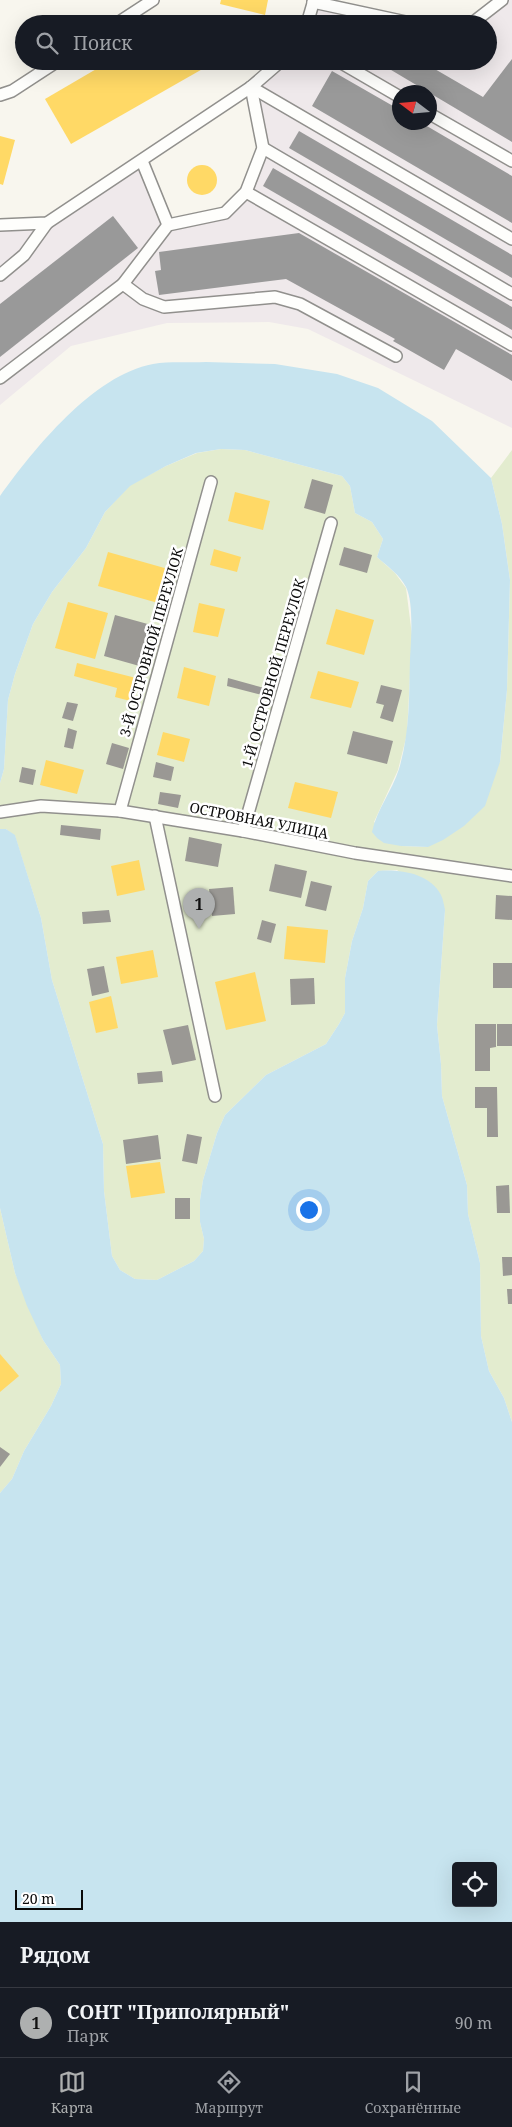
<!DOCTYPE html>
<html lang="ru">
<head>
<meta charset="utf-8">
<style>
	:root { --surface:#171b24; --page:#242831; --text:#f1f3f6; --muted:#9ea1a6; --line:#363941; --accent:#aeb0b0 }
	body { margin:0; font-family:"Noto Serif",serif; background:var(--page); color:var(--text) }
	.controls { position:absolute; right:15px; bottom:15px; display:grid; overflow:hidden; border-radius:5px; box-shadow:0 5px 20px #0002 }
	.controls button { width:45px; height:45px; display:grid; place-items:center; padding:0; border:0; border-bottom:1px solid var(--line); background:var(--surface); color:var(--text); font:25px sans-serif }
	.compass { position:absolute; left:392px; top:85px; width:45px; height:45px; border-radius:50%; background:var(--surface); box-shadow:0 5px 20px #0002; rotate:286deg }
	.scale { position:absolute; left:15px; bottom:12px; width:68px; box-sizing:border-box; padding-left:5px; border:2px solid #0a0a0a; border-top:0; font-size:14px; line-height:18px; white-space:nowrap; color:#0a0a0a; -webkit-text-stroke:4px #fff; paint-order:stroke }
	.you { position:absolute; left:308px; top:1209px; width:18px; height:18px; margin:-12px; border:4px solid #fff; border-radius:50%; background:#1a73e8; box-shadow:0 0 0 8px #1a73e833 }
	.badge { display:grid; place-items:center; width:32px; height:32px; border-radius:50%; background:var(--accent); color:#111; font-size:16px; font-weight:700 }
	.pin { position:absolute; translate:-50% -41px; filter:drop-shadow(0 1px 2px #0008) }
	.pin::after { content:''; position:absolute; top:26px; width:18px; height:15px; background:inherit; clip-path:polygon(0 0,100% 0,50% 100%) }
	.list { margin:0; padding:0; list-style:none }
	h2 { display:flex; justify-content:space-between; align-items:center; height:65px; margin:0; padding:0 20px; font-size:21px }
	h2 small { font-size:16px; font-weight:400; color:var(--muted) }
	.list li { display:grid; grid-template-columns:32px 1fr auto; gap:15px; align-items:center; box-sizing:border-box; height:70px; padding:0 20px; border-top:1px solid var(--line) }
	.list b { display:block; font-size:19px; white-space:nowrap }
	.list p { margin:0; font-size:16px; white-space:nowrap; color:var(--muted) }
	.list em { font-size:16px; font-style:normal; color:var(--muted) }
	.icon { flex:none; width:28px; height:28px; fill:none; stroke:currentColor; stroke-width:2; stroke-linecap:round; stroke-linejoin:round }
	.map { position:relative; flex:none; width:512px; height:1922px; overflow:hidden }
	.search { position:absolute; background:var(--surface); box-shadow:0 5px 20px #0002; left:15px; right:15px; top:15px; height:55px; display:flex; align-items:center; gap:12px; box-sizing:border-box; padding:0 18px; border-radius:28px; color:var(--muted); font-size:19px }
	.sheet { height:135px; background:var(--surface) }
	nav { display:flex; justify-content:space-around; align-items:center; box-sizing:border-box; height:70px; border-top:1px solid var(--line); background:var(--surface); font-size:14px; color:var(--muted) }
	nav a { display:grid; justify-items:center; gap:2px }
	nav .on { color:var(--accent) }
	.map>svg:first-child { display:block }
</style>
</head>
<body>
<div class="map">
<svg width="512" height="1922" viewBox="0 0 512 1922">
	<rect width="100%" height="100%" fill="#f8f6ee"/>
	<!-- industrial -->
	<g fill="#efe9eb" fill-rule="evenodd">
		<path d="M502 0H512V428L308 329 269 322 167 323 71 346 0 405V225L47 223 142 161 168 225 225 213 246 192 263 148 251 87 281 61H488V24H471ZM400 92H430V122H400Z"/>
		<path d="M313 2 415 24H307Z"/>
	</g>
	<!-- green -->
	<g fill="#e3eccf">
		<path d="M221 449 245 450 342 476 350 486 355 513 372 522 383 539 377 557 395 573 406 588 412 635 407 734 398 770 374 822 401 846 427 847 500 762 507 690 510 580 502 524 491 478 512 450V1422L504 1398 489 1371 481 1336 480 1263 468 1214 467 1185 442 1096 441 1064 437 1025 445 910 397 870 378 871 368 881 363 908 352 941 345 978V1013L339 1024 326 1044 266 1075 225 1115 217 1133 203 1180 200 1200V1222L204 1239 203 1251 194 1261 157 1280 135 1279 120 1270 112 1256 104 1191 103 1144 52 980 41 918 15 836 6 829H0V783L4 769 8 700 15 674 33 624 52 592 86 548 105 512 130 485 166 466 197 453Z"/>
		<path d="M0 1208 15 1273 43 1340 60 1365 61 1384 51 1406 24 1451 12 1479 0 1493Z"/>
	</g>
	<!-- water -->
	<g fill="#c7e4ef" fill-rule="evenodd">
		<path d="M206 362 275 364 337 374 378 388 432 421 491 478 502 524 510 580 507 690 500 762 485 806 464 826 443 840 428 847 401 846 384 843 377 838 372 832C377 809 392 791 399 769 410 732 409 697 410 659 411 641 414 603 406 587 400 575 387 566 377 557L383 539 372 522 355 513 350 486 342 476 245 450 221 449 196 453 166 466 130 486 105 512 86 548 52 592 33 624 15 674 8 700 4 769 0 783V496C34 449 93 375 153 364 170 361 189 363 206 362Z"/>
		<path d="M0 829H6L15 835 41 918 52 980 103 1144 104 1191 112 1256 120 1270 135 1279 157 1280 194 1261 203 1251 204 1239 200 1222V1200L203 1180 217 1133 225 1115 266 1075 326 1044 339 1024 345 1013V978L352 941 363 908 368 881 378 871C399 869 430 873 441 895 443 899 444 905 445 910L437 1025 441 1064 442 1096 467 1185 468 1214 480 1263 481 1336 489 1371 504 1398 512 1422V1922H0V1493L12 1479 24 1451 51 1406 61 1384 60 1365 43 1340 27 1306 15 1273 0 1208ZM456 1866H493V1903H456Z"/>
	</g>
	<!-- homes -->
	<g fill="#ffd966">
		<path d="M221 0H268L265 15 220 4Z"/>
		<path d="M110 61H203L206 67 71 144 45 99Z"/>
		<path d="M0 136 15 140 3 185 0 184Z"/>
		<circle cx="202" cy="180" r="15"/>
		<path d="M235 492 270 501 263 530 228 521Z"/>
		<path d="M214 549 241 557 237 572 210 565Z"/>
		<path d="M108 552 168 569 158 603 98 586Z"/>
		<path d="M68 602 108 613 95 659 55 648Z"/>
		<path d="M199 603 225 609 218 637 193 632Z"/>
		<path d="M336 609 374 620 364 655 326 644Z"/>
		<path d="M77 663 140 679 134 702 115 697 117 688 74 676Z"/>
		<path d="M184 667 216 676 209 706 177 698Z"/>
		<path d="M318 671 359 682 351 708 310 698Z"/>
		<path d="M163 732 190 739 184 762 157 755Z"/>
		<path d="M46 760 84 770 77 794 40 785Z"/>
		<path d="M295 782 338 792 331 818 288 808Z"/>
		<path d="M139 860 145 890 117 896 111 866Z"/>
		<path d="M287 926 328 930 325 963 284 959Z"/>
		<path d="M153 950 158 977 121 984 116 957Z"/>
		<path d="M255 972 266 1021 226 1030 215 982Z"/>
		<path d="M111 996 118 1028 96 1033 89 1002Z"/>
		<path d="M160 1162 165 1193 131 1198 126 1166Z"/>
		<path d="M0 1354 19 1376 0 1392Z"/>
	</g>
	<!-- industry -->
	<g fill="#999">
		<path d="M512 59V142L376 61H421L483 97Z"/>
		<path d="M332 71 400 110V122H420L512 176V223L312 106Z"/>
		<path d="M299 131 512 255V278L289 148Z"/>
		<path d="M273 168 512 307V330L263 186Z"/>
		<path d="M113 216 138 248 0 357V304Z"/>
		<path d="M299 233 512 355V381L456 349 444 370 393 341 395 339 286 279 159 295 155 271 161 270 159 252Z"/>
	</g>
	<!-- building -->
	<g fill="#9a9894">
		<path d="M312 479 333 485 325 514 304 508Z"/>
		<path d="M344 547 372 555 367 573 339 565Z"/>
		<path d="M115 615 155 626 143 667 104 656Z"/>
		<path d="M228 678 268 689 266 696 227 686Z"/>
		<path d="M381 685 402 690 393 722 380 718 384 705 376 703Z"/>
		<path d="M67 702 78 704 73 721 62 718Z"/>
		<path d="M68 728 77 731 73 749 64 747Z"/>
		<path d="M353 731 393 741 387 764 347 754Z"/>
		<path d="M112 743 129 748 123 769 106 764Z"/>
		<path d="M156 762 174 767 171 781 153 777Z"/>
		<path d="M22 767 36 770 33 785 19 782Z"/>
		<path d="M160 792 181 795 178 808 158 804Z"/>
		<path d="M61 825 101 829 100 840 60 835Z"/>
		<path d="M189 837 222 844 218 867 185 861Z"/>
		<path d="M275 864 307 871 301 898 269 891Z"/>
		<path d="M311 881 332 886 326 911 305 906Z"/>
		<path d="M233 887 235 914 212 916 209 889Z"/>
		<path d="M496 895 512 896V920L495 919Z"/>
		<path d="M109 910 111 922 83 924 82 912Z"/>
		<path d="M262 920 276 924 271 943 257 939Z"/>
		<rect x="493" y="963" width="19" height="25"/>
		<path d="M104 966 109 992 92 996 87 969Z"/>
		<path d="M314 978 315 1004 291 1005 290 979Z"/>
		<path d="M475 1024H496V1047L490 1048V1071H475Z"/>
		<rect x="497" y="1024" width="15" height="22"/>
		<path d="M188 1025 196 1060 172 1065 163 1030Z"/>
		<path d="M162 1071 163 1082 138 1084 137 1073Z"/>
		<path d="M475 1087H497L498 1137H487V1108H475Z"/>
		<path d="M187 1134 202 1137 197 1164 182 1161Z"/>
		<path d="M158 1135 161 1159 126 1164 123 1140Z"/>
		<path d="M509 1185 510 1213H497L496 1186Z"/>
		<rect x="175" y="1198" width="15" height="21"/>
		<path d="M502 1257H512V1275L503 1276Z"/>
		<path d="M507 1289H512V1304H508Z"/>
		<path d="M0 1447 10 1454 0 1467Z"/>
	</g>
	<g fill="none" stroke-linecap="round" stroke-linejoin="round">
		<defs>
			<g id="lane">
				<path d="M313 2 415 24"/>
				<path d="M116 24 153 0"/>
				<path d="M307 24 314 0"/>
				<path d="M471 24 502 0"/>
				<path d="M338 61 400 97"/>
				<path d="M251 87 512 239"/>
				<path d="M0 95 12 91 58 61"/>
				<path d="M430 114 512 161"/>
				<path d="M263 148 512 294"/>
				<path d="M142 161 168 225"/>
				<path d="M246 192 512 345"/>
				<path d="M0 225 47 223 251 87 281 61"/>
				<path d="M0 275 24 255 47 223"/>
				<path d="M123 284 143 299 164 307 275 297 300 304 396 356"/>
				<path d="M0 378 123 284 168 225 225 213 246 192 263 148 251 87"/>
				<path d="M120 811 211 482"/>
				<path d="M0 812 41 806 120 811 243 831 355 853 512 876"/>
				<path d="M155 816 215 1096"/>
				<path d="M243 831 331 523"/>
			</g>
		</defs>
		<!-- lane casing -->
		<use href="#lane" stroke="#91908d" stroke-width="14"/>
		<!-- lane -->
		<use href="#lane" stroke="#fefefc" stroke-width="11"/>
	</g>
	<g text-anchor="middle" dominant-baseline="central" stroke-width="5" stroke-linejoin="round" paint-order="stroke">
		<!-- street labels -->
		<g font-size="14" fill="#0a0a0a" stroke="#fff">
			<text transform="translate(151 642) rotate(-74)">3-Й ОСТРОВНОЙ ПЕРЕУЛОК</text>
			<text transform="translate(273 673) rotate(-74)">1-Й ОСТРОВНОЙ ПЕРЕУЛОК</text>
			<text transform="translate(259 820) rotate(11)">ОСТРОВНАЯ УЛИЦА</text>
		</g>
	</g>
</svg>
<div class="controls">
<button><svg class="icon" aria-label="locate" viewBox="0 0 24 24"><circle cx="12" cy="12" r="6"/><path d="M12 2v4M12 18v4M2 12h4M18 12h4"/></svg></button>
</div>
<svg class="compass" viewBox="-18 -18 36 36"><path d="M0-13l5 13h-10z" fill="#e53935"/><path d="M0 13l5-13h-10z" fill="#9ea1a6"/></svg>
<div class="scale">20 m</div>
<div class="you"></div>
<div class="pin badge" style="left:199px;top:929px">1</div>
<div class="search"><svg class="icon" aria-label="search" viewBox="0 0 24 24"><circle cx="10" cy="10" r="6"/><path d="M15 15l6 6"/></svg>Поиск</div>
</div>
<section class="sheet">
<h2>Рядом<small></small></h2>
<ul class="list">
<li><span class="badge">1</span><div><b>СОНТ &quot;Приполярный&quot;</b><p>Парк</p></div><em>90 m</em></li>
</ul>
</section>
<nav>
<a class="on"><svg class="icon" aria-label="map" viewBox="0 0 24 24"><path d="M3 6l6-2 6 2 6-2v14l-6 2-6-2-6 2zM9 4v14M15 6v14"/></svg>Карта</a>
<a><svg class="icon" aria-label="directions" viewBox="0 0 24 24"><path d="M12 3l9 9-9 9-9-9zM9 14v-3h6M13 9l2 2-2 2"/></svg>Маршрут</a>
<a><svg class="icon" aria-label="saved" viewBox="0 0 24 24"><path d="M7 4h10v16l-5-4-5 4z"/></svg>Сохранённые</a>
</nav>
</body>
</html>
